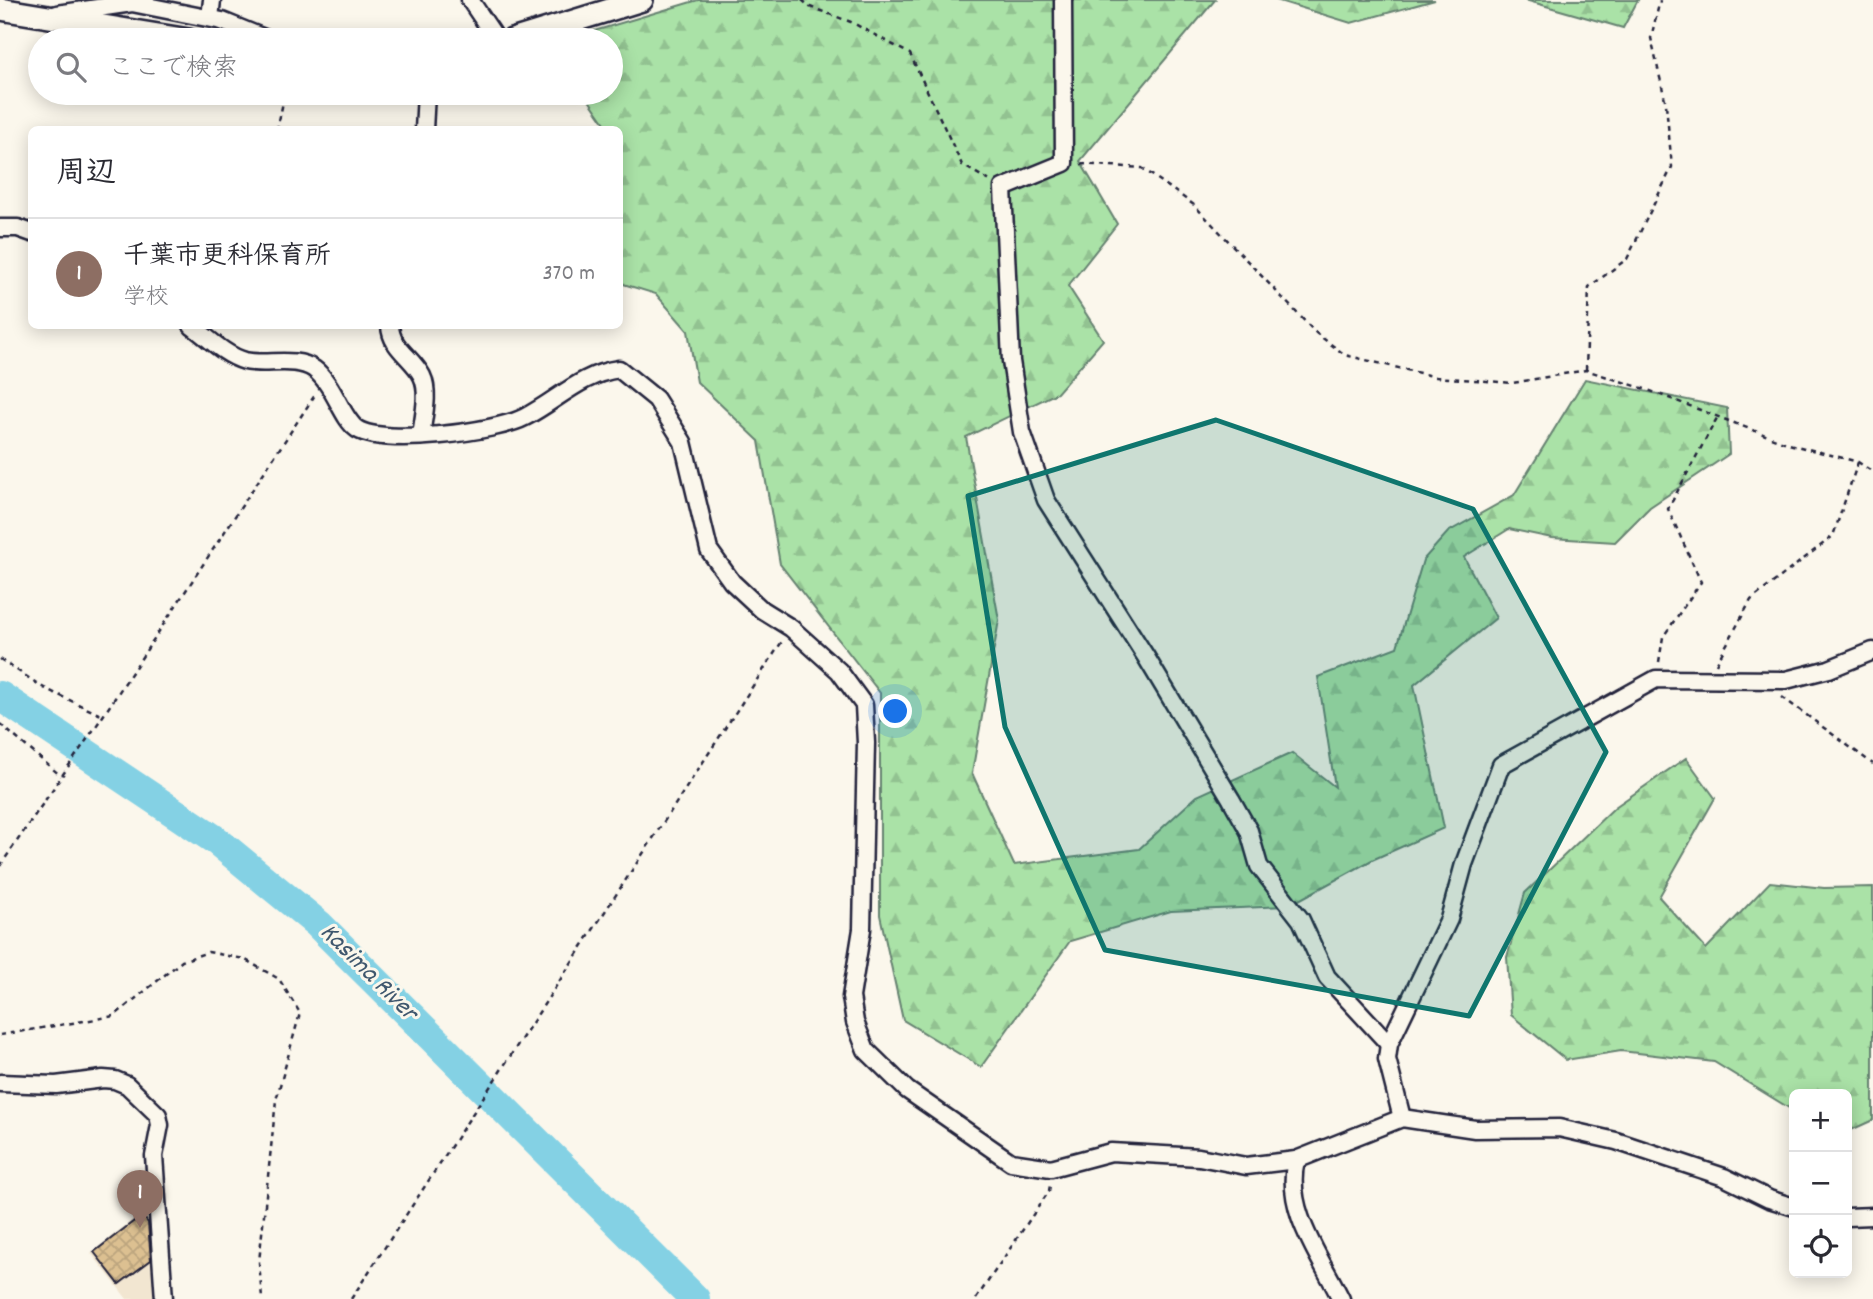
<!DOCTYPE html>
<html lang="ja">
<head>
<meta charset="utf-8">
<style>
	:root { --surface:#fff; --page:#f2f2f3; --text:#2b2b33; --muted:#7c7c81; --line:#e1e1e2; --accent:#b45309 }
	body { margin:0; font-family:Dekko,"Klee One",sans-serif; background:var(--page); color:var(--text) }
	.controls { position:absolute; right:21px; bottom:21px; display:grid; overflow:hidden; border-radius:10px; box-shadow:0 4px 18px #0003 }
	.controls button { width:63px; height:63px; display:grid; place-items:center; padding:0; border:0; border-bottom:2px solid var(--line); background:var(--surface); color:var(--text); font:35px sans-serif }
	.you { position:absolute; left:896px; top:712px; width:24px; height:24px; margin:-18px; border:5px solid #fff; border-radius:50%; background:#1a73e8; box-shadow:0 0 0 10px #1a73e833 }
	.badge { display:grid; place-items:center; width:46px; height:46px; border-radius:50%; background:var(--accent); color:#fff; font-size:23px; font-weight:700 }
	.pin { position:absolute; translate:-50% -58px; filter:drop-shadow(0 2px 4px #0008) }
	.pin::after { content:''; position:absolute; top:37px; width:24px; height:21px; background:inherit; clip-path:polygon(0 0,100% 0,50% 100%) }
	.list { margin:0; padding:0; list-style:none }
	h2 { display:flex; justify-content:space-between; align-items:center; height:91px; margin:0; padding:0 28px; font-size:30px }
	h2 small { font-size:23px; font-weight:400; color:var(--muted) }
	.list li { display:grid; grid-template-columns:46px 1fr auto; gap:21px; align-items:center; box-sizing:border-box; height:112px; padding:0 28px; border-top:2px solid var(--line) }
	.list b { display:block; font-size:26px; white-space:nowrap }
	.list p { margin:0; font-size:23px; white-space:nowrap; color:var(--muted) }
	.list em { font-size:23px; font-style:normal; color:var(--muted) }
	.icon { flex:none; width:38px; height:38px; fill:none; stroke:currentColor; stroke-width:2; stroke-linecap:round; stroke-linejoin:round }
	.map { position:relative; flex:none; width:1873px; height:1299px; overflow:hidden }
	.search { position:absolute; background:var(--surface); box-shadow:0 4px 18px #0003; left:28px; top:28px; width:595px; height:77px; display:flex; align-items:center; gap:18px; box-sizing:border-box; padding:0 24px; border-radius:38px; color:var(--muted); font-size:26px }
	.panel { position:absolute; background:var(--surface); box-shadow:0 4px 18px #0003; left:28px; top:126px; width:595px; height:203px; border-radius:10px }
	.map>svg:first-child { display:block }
</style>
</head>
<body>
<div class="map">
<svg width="1873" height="1299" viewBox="0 0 1873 1299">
	<defs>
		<pattern id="forest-firs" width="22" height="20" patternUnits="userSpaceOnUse" patternTransform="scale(1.75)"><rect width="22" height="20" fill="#aae2a7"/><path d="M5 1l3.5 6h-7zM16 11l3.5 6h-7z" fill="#92c291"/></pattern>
		<pattern id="building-cross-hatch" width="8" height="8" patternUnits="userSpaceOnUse" patternTransform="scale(1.75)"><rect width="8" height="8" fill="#dcc091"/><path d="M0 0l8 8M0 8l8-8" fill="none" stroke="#bca57e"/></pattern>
	</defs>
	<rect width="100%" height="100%" fill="#fbf7ec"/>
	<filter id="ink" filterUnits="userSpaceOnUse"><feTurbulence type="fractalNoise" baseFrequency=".0143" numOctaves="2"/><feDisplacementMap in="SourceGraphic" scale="14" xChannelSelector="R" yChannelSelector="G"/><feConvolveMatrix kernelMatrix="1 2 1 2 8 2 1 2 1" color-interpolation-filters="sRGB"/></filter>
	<g filter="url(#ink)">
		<!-- built -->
		<path fill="#f2e6d1" d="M155 1202 163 1299H127L91 1253Z"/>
		<!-- forest -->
		<g fill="url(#forest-firs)" stroke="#668271" stroke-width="2">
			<path d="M698 0H1215L1080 161 1117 224 1068 286 1103 340 1057 393 966 437 999 620 972 773 1014 865 1139 849 1197 796 1292 753 1335 787 1318 677 1397 647 1423 560 1448 532 1514 495 1585 379 1727 408 1729 454 1650 507 1615 542 1552 538 1509 529 1464 557 1496 618 1414 685 1444 828 1372 860 1288 906 1171 911 1070 941 981 1067 903 1020 880 915V693L780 564 759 441 697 382 688 331 656 294 620 283V130L609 129 584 93H611V40H564Z"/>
			<path d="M1276 0H1435L1351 23Z"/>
			<path d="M1525 0H1638L1623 28Z"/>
			<path d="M1686 758 1715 798 1659 897 1706 949 1770 882 1824 888 1873 887V1120L1847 1132V1094H1794V1111L1714 1062 1621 1051 1566 1060 1511 1015 1507 957 1525 893 1615 807Z"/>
		</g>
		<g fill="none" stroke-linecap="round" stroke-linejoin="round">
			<!-- river -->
			<path stroke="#84d1e4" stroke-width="30" d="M0 696 217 841 318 924 695 1299"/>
		</g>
		<!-- building -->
		<path fill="url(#building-cross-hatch)" stroke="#22223b" stroke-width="2" d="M142 1215 148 1223 151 1260 119 1284 94 1252Z"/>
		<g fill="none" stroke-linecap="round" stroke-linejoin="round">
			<defs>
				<g id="minor">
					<path d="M470 0 497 40"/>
					<path d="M1063 0 1064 163 1003 188 1011 361 1022 432 1046 500 1146 657 1231 799 1249 831 1259 866 1301 920 1327 977 1389 1044"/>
					<path d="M57 14 132 3 222 21 269 40"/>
					<path d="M210 18 212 0"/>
					<path d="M424 130 426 93"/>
					<path d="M0 228H18L32 233"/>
					<path d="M192 326C207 337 226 356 245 361 266 366 295 356 314 369 334 384 342 419 357 429 384 446 497 432 525 417 558 400 581 374 619 369L656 399 683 442 709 550 732 582 762 610 791 628 839 671 864 705 866 743 862 929 851 997 855 1022 866 1050 907 1090 1011 1162 1051 1168 1111 1152 1199 1157 1246 1166 1296 1160 1402 1118 1475 1129 1559 1128 1616 1141 1724 1177 1769 1199 1794 1207"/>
					<path d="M390 326C391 348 412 357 422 376 430 392 423 419 421 436"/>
					<path d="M0 1083 56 1085 103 1079 115 1080 127 1085 158 1115 160 1125 154 1156 164 1299"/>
					<path d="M1402 1118 1387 1059 1389 1044 1449 919 1464 864 1501 765 1656 679 1786 680 1829 669 1873 651"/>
					<path d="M1296 1160C1284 1210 1320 1256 1341 1299"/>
					<path d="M1847 1217 1873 1216"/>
				</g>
				<g id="major">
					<path d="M0 9 189 40"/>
					<path d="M512 40 642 0"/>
				</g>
			</defs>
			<!-- minor casing -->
			<use href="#minor" stroke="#22223b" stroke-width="21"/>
			<!-- major casing -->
			<use href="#major" stroke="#22223b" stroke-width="26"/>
			<!-- path -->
			<g stroke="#22223b" stroke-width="2.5" stroke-dasharray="5 5" stroke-linecap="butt">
				<path d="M802 0 810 7 851 22 910 54 962 165 990 181"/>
				<path d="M277 130 285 93"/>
				<path d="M1081 164 1142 168 1194 205 1316 333 1345 355 1436 377 1513 383 1586 370 1648 390 1789 444 1858 462 1873 472"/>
				<path d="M1586 370 1589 287 1627 259 1672 167 1666 104 1651 38 1660 0"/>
				<path d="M0 659 44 688 103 716"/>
				<path d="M1659 662 1663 637 1701 582 1668 509 1717 418"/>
				<path d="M1716 664 1751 600 1833 536 1858 462"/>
				<path d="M1782 697 1873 764"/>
				<path d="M0 724 61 776"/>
				<path d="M0 866 103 716 315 395"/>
				<path d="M0 1035 114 1016 182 961 208 952 244 959 279 979 300 1013 276 1100 259 1262 262 1299"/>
				<path d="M351 1299 783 640"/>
				<path d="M976 1299 1049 1191 1050 1185"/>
			</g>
			<!-- minor -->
			<use href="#minor" stroke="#fbf7ec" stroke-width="16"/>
			<!-- major -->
			<use href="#major" stroke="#fbf7ec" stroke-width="21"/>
		</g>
	</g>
	<!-- marked area -->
	<path fill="#0f766e" fill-opacity="0.2" stroke="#0f766e" stroke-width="5" stroke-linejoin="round" d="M1216 420 1473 509 1606 752 1469 1016 1105 950 1005 727 968 496Z"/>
	<g text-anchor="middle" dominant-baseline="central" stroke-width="6" stroke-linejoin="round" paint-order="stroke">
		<!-- water labels -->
		<g font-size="26" font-style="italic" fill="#3f576e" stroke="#fbf7ec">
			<text transform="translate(368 973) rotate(45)">Kasima River</text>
		</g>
	</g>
</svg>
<div class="controls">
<button>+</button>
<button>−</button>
<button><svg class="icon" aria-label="locate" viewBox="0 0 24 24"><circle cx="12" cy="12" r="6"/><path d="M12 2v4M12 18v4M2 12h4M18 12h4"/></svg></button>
</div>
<div class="you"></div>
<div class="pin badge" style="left:140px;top:1228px;background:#8d6e63">1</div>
<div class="search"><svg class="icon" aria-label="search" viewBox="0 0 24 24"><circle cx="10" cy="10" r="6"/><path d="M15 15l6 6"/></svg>ここで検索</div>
<section class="panel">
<h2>周辺<small></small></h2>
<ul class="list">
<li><span class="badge" style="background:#8d6e63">1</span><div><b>千葉市更科保育所</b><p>学校</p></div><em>370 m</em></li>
</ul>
</section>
</div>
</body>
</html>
